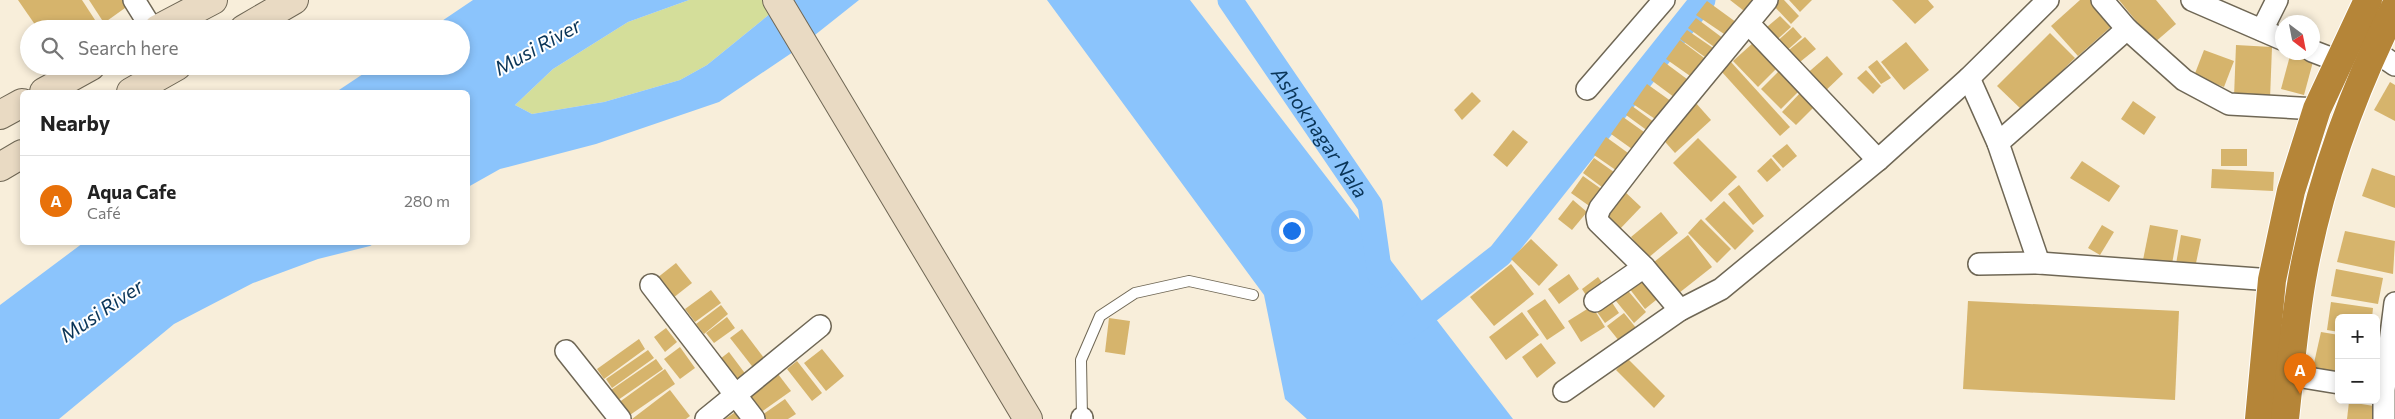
<!DOCTYPE html>
<html lang="en">
<head>
<meta charset="utf-8">
<style>
	:root { --surface:#fff; --page:#f6f6f6; --text:#222; --muted:#767676; --line:#e0e0e0; --accent:#d93025 }
	body { margin:0; font-family:Commissioner,sans-serif; background:var(--page); color:var(--text) }
	.controls { position:absolute; right:15px; bottom:15px; display:grid; overflow:hidden; border-radius:8px; box-shadow:0 2px 8px #0003 }
	.controls button { width:45px; height:45px; display:grid; place-items:center; padding:0; border:0; border-bottom:1px solid var(--line); background:var(--surface); color:var(--text); font:25px sans-serif }
	.compass { position:absolute; left:2275px; top:15px; width:45px; height:45px; border-radius:50%; background:var(--surface); box-shadow:0 2px 8px #0003; rotate:148deg }
	.you { position:absolute; left:1291px; top:230px; width:18px; height:18px; margin:-12px; border:4px solid #fff; border-radius:50%; background:#1a73e8; box-shadow:0 0 0 8px #1a73e833 }
	.badge { display:grid; place-items:center; width:32px; height:32px; border-radius:50%; background:var(--accent); color:#fff; font-size:16px; font-weight:700 }
	.pin { position:absolute; translate:-50% -41px; filter:drop-shadow(0 1px 2px #0008) }
	.pin::after { content:''; position:absolute; top:26px; width:18px; height:15px; background:inherit; clip-path:polygon(0 0,100% 0,50% 100%) }
	.list { margin:0; padding:0; list-style:none }
	h2 { display:flex; justify-content:space-between; align-items:center; height:65px; margin:0; padding:0 20px; font-size:21px }
	h2 small { font-size:16px; font-weight:400; color:var(--muted) }
	.list li { display:grid; grid-template-columns:32px 1fr auto; gap:15px; align-items:center; box-sizing:border-box; height:90px; padding:0 20px; border-top:1px solid var(--line) }
	.list b { display:block; font-size:19px; white-space:nowrap }
	.list p { margin:0; font-size:16px; white-space:nowrap; color:var(--muted) }
	.list em { font-size:16px; font-style:normal; color:var(--muted) }
	.icon { flex:none; width:28px; height:28px; fill:none; stroke:currentColor; stroke-width:2; stroke-linecap:round; stroke-linejoin:round }
	.map { position:relative; flex:none; width:2395px; height:419px; overflow:hidden }
	.search { position:absolute; background:var(--surface); box-shadow:0 2px 8px #0003; left:20px; top:20px; width:450px; height:55px; display:flex; align-items:center; gap:12px; box-sizing:border-box; padding:0 18px; border-radius:28px; color:var(--muted); font-size:19px }
	.panel { position:absolute; background:var(--surface); box-shadow:0 2px 8px #0003; left:20px; top:90px; width:450px; height:155px; border-radius:8px }
	.map>svg:first-child { display:block }
</style>
</head>
<body>
<div class="map">
<svg width="2395" height="419" viewBox="0 0 2395 419">
	<rect width="100%" height="100%" fill="#f8eeda"/>
	<!-- green -->
	<path fill="#d4de9a" d="M689 0H787L707 65 680 80 604 102 532 114 515 105 553 69 628 22Z"/>
	<!-- water -->
	<g fill="#8bc4fc">
		<path d="M473 0H689L628 22 553 69 515 105 532 114 604 102 680 80 707 65 787 0H859L796 50 719 102 596 144 500 169 468 187V92H336L375 66H461V29H430Z"/>
		<path d="M1047 0H1190L1513 419H1307L1285 399 1264 295Z"/>
		<path d="M83 243V242L375 243 370 246 318 259 253 283 174 324 59 419H0V305Z"/>
	</g>
	<g fill="none" stroke-linecap="round" stroke-linejoin="round">
		<!-- canal -->
		<g stroke="#8bc4fc" stroke-width="25">
			<path id="s1" d="M1230 0 1370 205 1380 275"/>
			<path d="M1402 332 1500 255 1703 0"/>
		</g>
	</g>
	<!-- building -->
	<g fill="#d6b46c">
		<path d="M18 0H82L97 23 88 29H38Z"/>
		<path d="M89 0H130L132 3 104 23Z"/>
		<path d="M1730 0H1752L1756 3 1748 14Z"/>
		<path d="M1777 0H1784L1799 16 1791 24 1772 4Z"/>
		<path d="M1789 0H1812L1800 12Z"/>
		<path d="M1892 0H1928L1934 7 1915 24Z"/>
		<path d="M2080 0H2091L2113 25 2078 56 2051 26Z"/>
		<path d="M2119 0H2156L2176 24 2154 43Z"/>
		<path d="M1707 1 1740 25 1730 38 1696 15Z"/>
		<path d="M1780 16 1791 27 1772 44 1761 32Z"/>
		<path d="M1696 18 1724 39 1717 49 1688 28Z"/>
		<path d="M1793 27 1802 37 1783 54 1774 44Z"/>
		<path d="M1687 30 1716 50 1709 60 1680 39Z"/>
		<path d="M2050 33 2075 58 2022 110 1997 86Z"/>
		<path d="M1805 37 1816 49 1795 66 1784 54Z"/>
		<path d="M1680 40 1707 60 1693 78 1666 59Z"/>
		<path d="M1906 42 1929 70 1904 90 1881 62Z"/>
		<path d="M1753 43 1777 68 1758 87 1733 61Z"/>
		<path d="M2236 45 2272 47 2270 99 2234 97Z"/>
		<path d="M2204 50 2234 61 2224 87 2194 76Z"/>
		<path d="M2291 52 2314 58 2304 95 2281 89Z"/>
		<path d="M1827 56 1843 74 1821 95 1804 76Z"/>
		<path d="M1877 60 1891 78 1881 84 1868 67Z"/>
		<path d="M1664 62 1691 82 1678 100 1651 80Z"/>
		<path d="M1731 62 1790 127 1780 136 1721 71Z"/>
		<path d="M1781 69 1801 89 1781 109 1761 89Z"/>
		<path d="M1866 70 1881 86 1873 94 1857 78Z"/>
		<path d="M2390 82 2395 85V121L2374 110Z"/>
		<path d="M1647 84 1675 104 1661 123 1633 104Z"/>
		<path d="M1802 91 1817 104 1796 125 1782 112Z"/>
		<path d="M1472 92 1481 101 1462 120 1454 110Z"/>
		<path d="M2133 101 2156 117 2144 135 2121 119Z"/>
		<path d="M1695 102 1711 120 1675 153 1659 135Z"/>
		<path d="M1632 106 1658 125 1652 134 1626 115Z"/>
		<path d="M1623 117 1651 137 1639 154 1611 134Z"/>
		<path d="M1513 130 1528 142 1507 167 1493 155Z"/>
		<path d="M1606 137 1635 158 1623 175 1594 155Z"/>
		<path d="M1698 138 1737 177 1711 202 1673 163Z"/>
		<path d="M1787 144 1797 156 1783 168 1772 156Z"/>
		<rect x="2221" y="149" width="26" height="17"/>
		<path d="M1594 158 1621 177 1610 193 1583 173Z"/>
		<path d="M1771 158 1781 170 1767 182 1757 171Z"/>
		<path d="M2082 161 2120 186 2109 202 2070 178Z"/>
		<path d="M2372 168 2395 176V208L2362 196Z"/>
		<path d="M2212 169 2274 172 2273 191 2211 188Z"/>
		<path d="M1583 176 1607 193 1595 210 1571 193Z"/>
		<path d="M1739 185 1764 216 1753 225 1728 194Z"/>
		<path d="M1623 190 1641 207 1619 230 1601 213Z"/>
		<path d="M1573 200 1587 212 1572 230 1558 219Z"/>
		<path d="M1724 201 1754 231 1735 250 1705 219Z"/>
		<path d="M1661 212 1678 233 1648 258 1631 237Z"/>
		<path d="M1701 219 1731 249 1717 263 1688 233Z"/>
		<path d="M2102 225 2114 232 2100 255 2088 248Z"/>
		<path d="M2150 225 2178 230 2172 264 2143 260Z"/>
		<path d="M2345 231 2395 241 2393 274 2337 262Z"/>
		<path d="M1688 235 1712 267 1679 293 1654 262Z"/>
		<path d="M2181 235 2201 239 2195 268 2176 264Z"/>
		<path d="M1531 239 1558 265 1539 286 1511 259Z"/>
		<path d="M676 263 692 283 673 298 657 278Z"/>
		<path d="M1511 264 1534 294 1494 326 1470 297Z"/>
		<path d="M2336 269 2383 278 2378 304 2331 296Z"/>
		<path d="M1642 272 1661 296 1645 309 1626 284Z"/>
		<path d="M1569 274 1579 289 1559 304 1548 289Z"/>
		<path d="M1598 277 1606 288 1589 300 1582 289Z"/>
		<path d="M1624 286 1646 312 1634 323 1612 296Z"/>
		<path d="M711 290 721 303 695 322 685 309Z"/>
		<path d="M1607 295 1619 313 1605 323 1592 305Z"/>
		<path d="M1545 299 1565 328 1547 340 1527 311Z"/>
		<path d="M1968 301 2179 311 2175 400 1963 389Z"/>
		<path d="M2331 302 2373 308 2372 318H2339V332L2327 330Z"/>
		<path d="M721 305 728 314 704 334 696 324Z"/>
		<path d="M1592 306 1605 327 1581 342 1568 321Z"/>
		<path d="M1522 312 1539 335 1506 360 1489 337Z"/>
		<path d="M1624 313 1641 334 1624 347 1607 326Z"/>
		<path d="M727 317 735 328 714 343 706 333Z"/>
		<path d="M1109 318 1130 321 1125 355 1105 352Z"/>
		<path d="M666 328 677 342 665 352 654 337Z"/>
		<path d="M742 329 767 362 755 370 730 338Z"/>
		<path d="M2321 332 2339 335V378L2312 372Z"/>
		<path d="M639 339 645 349 604 379 597 369Z"/>
		<path d="M1541 343 1556 363 1537 378 1522 357Z"/>
		<path d="M2376 343 2380 344 2377 359H2376Z"/>
		<path d="M680 347 695 368 680 379 664 359Z"/>
		<path d="M822 349 844 376 826 391 804 363Z"/>
		<path d="M648 350 654 358 612 388 606 379Z"/>
		<path d="M729 352 747 376 738 383 720 359Z"/>
		<path d="M1627 358 1665 396 1654 408 1616 370Z"/>
		<path d="M656 359 663 369 618 400 611 390Z"/>
		<path d="M797 361 822 393 812 401 787 369Z"/>
		<path d="M665 369 675 384 627 417 618 403Z"/>
		<path d="M778 374 791 391 760 413 748 396Z"/>
		<path d="M670 390 690 416 686 419H632Z"/>
		<path d="M785 399 796 414 788 419H765L762 415Z"/>
		<path d="M2349 402 2380 407 2378 419H2347Z"/>
		<path d="M737 411 742 419H725Z"/>
	</g>
	<g fill="none" stroke-linecap="round" stroke-linejoin="round">
		<defs>
			<path id="lane" d="M1082 418 1081 360 1100 316 1135 293 1189 281 1253 295"/>
			<g id="street">
				<path d="M134 0 152 29"/>
				<path d="M2102 0 2127 29 2184 80 2229 104 2317 109"/>
				<path d="M2192 0 2282 39"/>
				<path d="M1748 23 1878 160"/>
				<path d="M2262 30 2277 0"/>
				<path d="M2373 50 2395 65"/>
				<path d="M2312 51 2338 61"/>
				<path d="M1969 78 1998 143 2039 263"/>
				<path d="M1587 89 1664 0"/>
				<path d="M1998 143 2127 29"/>
				<path d="M1979 264 2039 263 2272 280"/>
				<path d="M651 285 754 419"/>
				<path d="M1595 301 1644 267"/>
				<path d="M1680 310 1644 267 1598 222 1597 216 1600 208 1659 131 1767 0"/>
				<path d="M566 351 620 419"/>
				<path d="M2290 375 2339 383"/>
				<path d="M1564 391 1680 310 1721 289 1878 160 1969 78 2048 0"/>
				<path d="M1082 418V419"/>
				<path d="M706 419 820 326"/>
				<path d="M2384 419V390L2395 303"/>
			</g>
			<g id="secondary">
				<path d="M777 0 1028 419"/>
				<path d="M158 29 213 0"/>
				<path d="M244 29 294 0"/>
				<path d="M44 92 91 66"/>
				<path d="M131 92 177 66"/>
				<path d="M0 115 22 103"/>
				<path d="M0 167 22 154"/>
			</g>
			<g id="highway">
				<path d="M2259 419 2272 280 2291 191 2317 109 2368 0"/>
				<path d="M2285 419C2290 373 2294 325 2302 279 2319 185 2352 93 2395 7"/>
			</g>
		</defs>
		<!-- lane casing -->
		<use href="#lane" stroke="#6f6755" stroke-width="12"/>
		<!-- street casing -->
		<use href="#street" stroke="#6f6755" stroke-width="24"/>
		<!-- secondary casing -->
		<use href="#secondary" stroke="#6f6755" stroke-width="30"/>
		<!-- highway casing -->
		<use href="#highway" stroke="#fff" stroke-width="30"/>
		<!-- lane -->
		<use href="#lane" stroke="#fff" stroke-width="10"/>
		<!-- street -->
		<use href="#street" stroke="#fff" stroke-width="21"/>
		<!-- secondary -->
		<use href="#secondary" stroke="#e9dac3" stroke-width="28"/>
		<!-- highway -->
		<use href="#highway" stroke="#b58538" stroke-width="28"/>
	</g>
	<g text-anchor="middle" dominant-baseline="central" stroke-width="4" stroke-linejoin="round" paint-order="stroke">
		<!-- water labels -->
		<g font-size="20" font-style="italic" fill="#0a3558" stroke="#fff">
			<text transform="translate(537 46) rotate(-29)">Musi River</text>
			<text stroke="none"><textPath href="#s1" startOffset="160">Ashoknagar Nala</textPath></text>
			<text transform="translate(101 310) rotate(-34)">Musi River</text>
		</g>
	</g>
</svg>
<div class="controls">
<button>+</button>
<button>−</button>
</div>
<svg class="compass" viewBox="-18 -18 36 36"><path d="M0-13l5 13h-10z" fill="#e53935"/><path d="M0 13l5-13h-10z" fill="#767676"/></svg>
<div class="you"></div>
<div class="pin badge" style="left:2300px;top:394px;background:#e8710a">A</div>
<div class="search"><svg class="icon" aria-label="search" viewBox="0 0 24 24"><circle cx="10" cy="10" r="6"/><path d="M15 15l6 6"/></svg>Search here</div>
<section class="panel">
<h2>Nearby<small></small></h2>
<ul class="list">
<li><span class="badge" style="background:#e8710a">A</span><div><b>Aqua Cafe</b><p>Café</p></div><em>280 m</em></li>
</ul>
</section>
</div>
</body>
</html>
